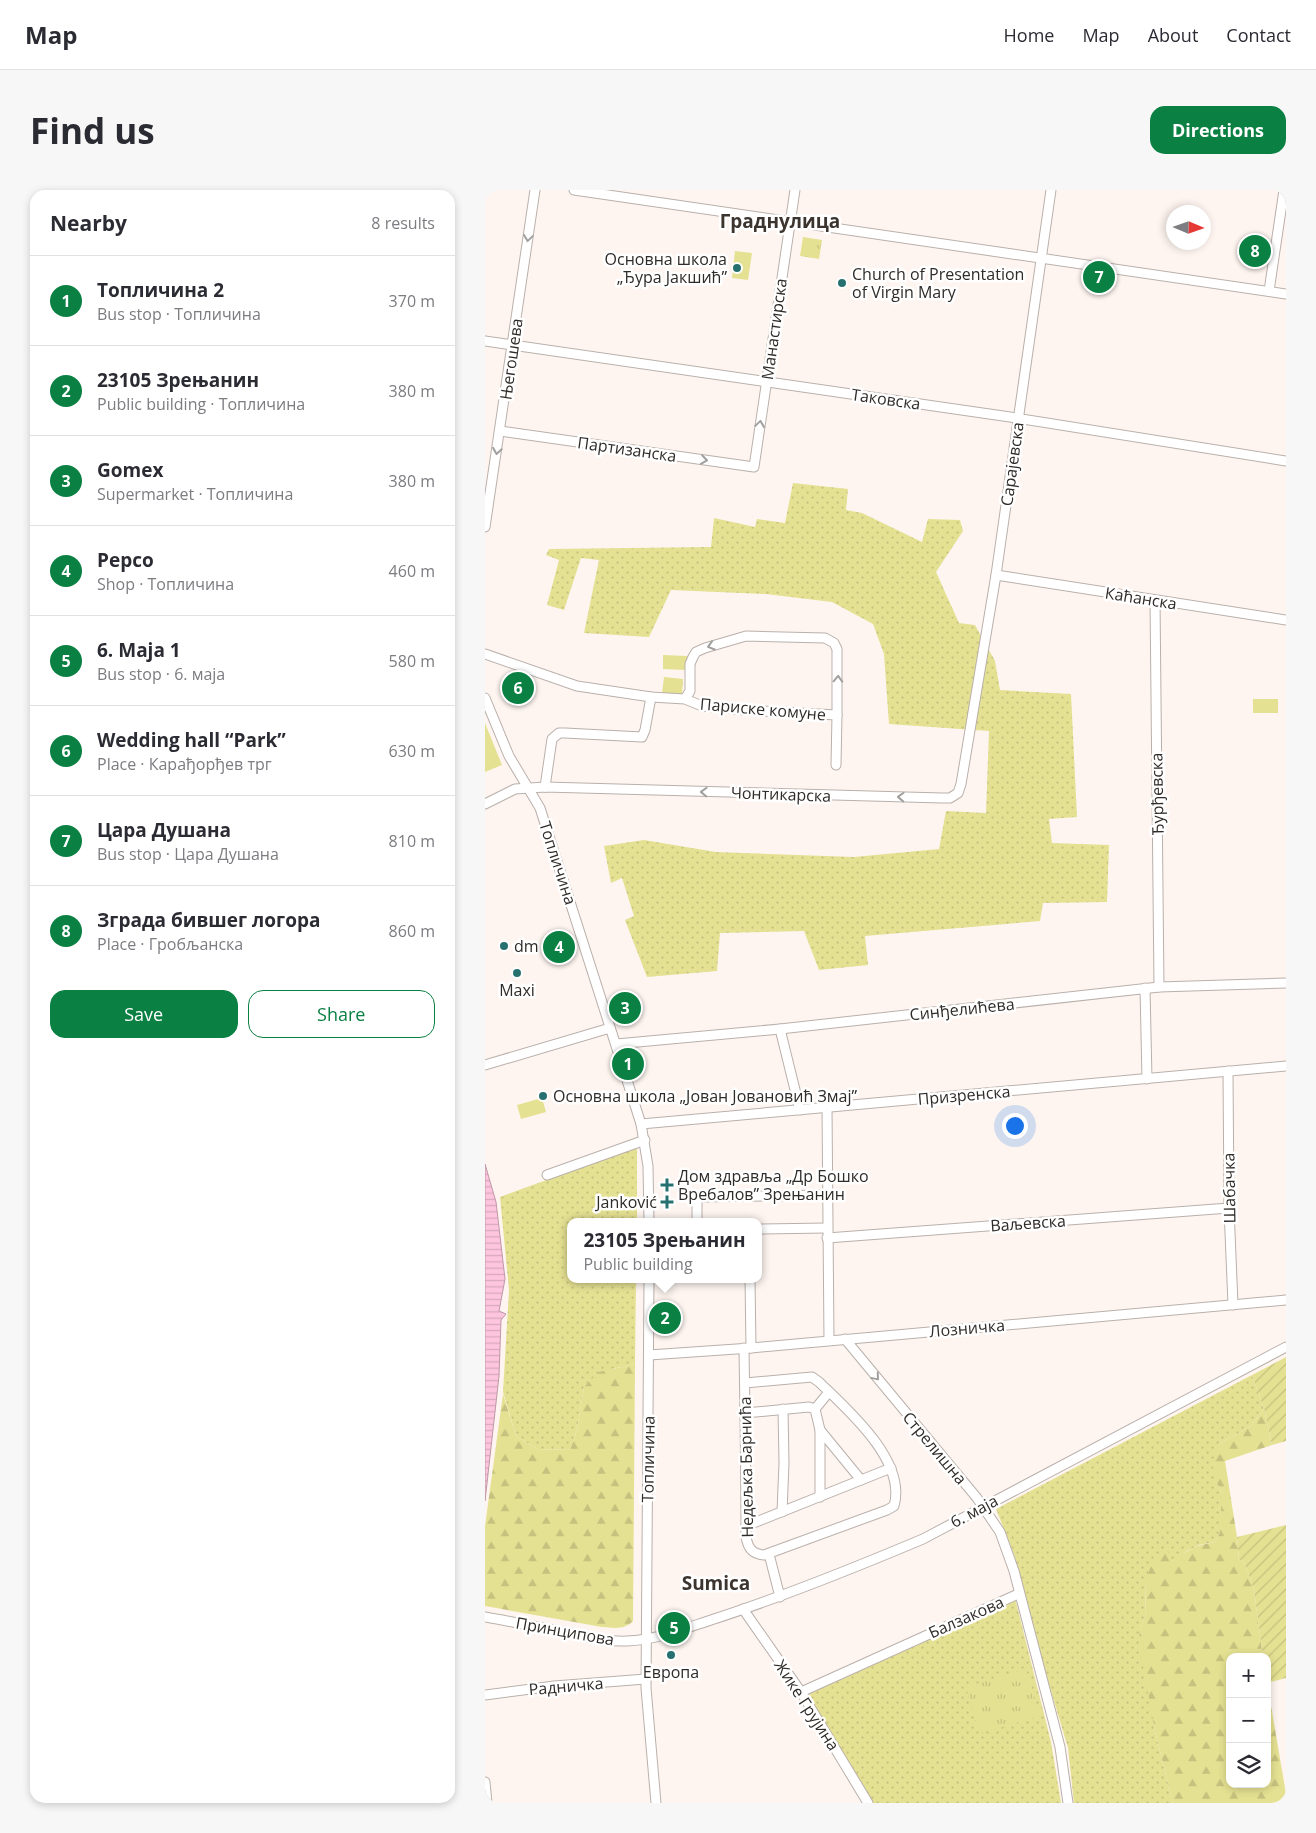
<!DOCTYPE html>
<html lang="en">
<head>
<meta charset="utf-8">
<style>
	:root { --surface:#fff; --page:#f7f7f7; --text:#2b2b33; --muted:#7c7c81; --line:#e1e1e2; --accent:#0b8043 }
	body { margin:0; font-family:"Open Sans",sans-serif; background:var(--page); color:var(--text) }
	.controls { position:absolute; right:15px; bottom:15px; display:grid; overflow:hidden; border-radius:10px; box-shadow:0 2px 8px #0003 }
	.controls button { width:45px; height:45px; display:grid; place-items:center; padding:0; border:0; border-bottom:1px solid var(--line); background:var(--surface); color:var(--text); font:25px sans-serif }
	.compass { position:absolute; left:681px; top:15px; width:45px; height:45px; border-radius:50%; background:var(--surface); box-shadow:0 2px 8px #0003; rotate:92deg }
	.you { position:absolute; left:529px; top:935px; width:18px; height:18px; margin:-12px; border:4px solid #fff; border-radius:50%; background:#1a73e8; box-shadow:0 0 0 8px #1a73e833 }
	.badge { display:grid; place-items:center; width:32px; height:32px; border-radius:50%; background:var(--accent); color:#fff; font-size:16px; font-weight:700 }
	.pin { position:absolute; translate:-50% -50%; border:2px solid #fff; box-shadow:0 1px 5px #0006 }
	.popup { position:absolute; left:82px; top:1028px; width:195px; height:65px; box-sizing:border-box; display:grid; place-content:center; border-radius:10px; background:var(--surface); filter:drop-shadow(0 1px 4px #0005); font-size:16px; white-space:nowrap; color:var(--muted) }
	.popup b { font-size:19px; color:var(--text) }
	.popup::after { content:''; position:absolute; left:50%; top:100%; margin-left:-10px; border:10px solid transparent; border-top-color:var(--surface) }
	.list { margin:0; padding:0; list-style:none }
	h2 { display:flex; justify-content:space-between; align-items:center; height:65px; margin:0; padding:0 20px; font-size:21px }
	h2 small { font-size:16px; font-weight:400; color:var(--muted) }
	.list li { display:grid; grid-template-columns:32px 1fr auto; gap:15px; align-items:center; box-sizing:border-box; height:90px; padding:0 20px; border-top:1px solid var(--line) }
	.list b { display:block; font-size:19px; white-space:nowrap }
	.list p { margin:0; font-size:16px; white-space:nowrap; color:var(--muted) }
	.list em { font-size:16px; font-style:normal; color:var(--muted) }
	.actions { display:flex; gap:10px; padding:15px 20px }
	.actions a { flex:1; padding:11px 0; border:1px solid var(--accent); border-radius:15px; text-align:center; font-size:18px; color:var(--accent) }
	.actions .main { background:var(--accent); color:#fff }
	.icon { flex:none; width:28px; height:28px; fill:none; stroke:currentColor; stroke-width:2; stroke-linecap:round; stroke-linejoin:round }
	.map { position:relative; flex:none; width:801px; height:1613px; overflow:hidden; border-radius:15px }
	header { display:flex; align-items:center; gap:30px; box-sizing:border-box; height:70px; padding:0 25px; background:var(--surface); border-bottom:1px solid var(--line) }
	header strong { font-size:24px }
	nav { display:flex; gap:28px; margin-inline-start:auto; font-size:18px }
	.intro { display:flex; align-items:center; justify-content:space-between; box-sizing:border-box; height:120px; padding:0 30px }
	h1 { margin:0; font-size:35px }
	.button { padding:12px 22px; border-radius:15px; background:var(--accent); color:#fff; font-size:18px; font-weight:700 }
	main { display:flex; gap:30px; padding:0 30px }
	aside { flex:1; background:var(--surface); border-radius:15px; box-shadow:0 2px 8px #0003 }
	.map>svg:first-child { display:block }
</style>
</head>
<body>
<header>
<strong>Map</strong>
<nav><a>Home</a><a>Map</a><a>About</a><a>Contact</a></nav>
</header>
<div class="intro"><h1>Find us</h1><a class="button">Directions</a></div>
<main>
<aside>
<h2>Nearby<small>8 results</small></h2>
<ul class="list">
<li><span class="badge">1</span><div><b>Топличина 2</b><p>Bus stop · Топличина</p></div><em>370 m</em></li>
<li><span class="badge">2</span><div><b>23105 Зрењанин</b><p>Public building · Топличина</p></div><em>380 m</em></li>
<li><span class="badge">3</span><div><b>Gomex</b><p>Supermarket · Топличина</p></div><em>380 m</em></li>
<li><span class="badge">4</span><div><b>Pepco</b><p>Shop · Топличина</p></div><em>460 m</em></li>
<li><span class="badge">5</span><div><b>6. Маја 1</b><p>Bus stop · 6. маја</p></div><em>580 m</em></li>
<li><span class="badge">6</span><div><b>Wedding hall “Park”</b><p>Place · Карађорђев трг</p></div><em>630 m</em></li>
<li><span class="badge">7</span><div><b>Цара Душана</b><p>Bus stop · Цара Душана</p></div><em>810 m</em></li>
<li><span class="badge">8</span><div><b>Зграда бившег логора</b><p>Place · Гробљанска</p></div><em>860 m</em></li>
</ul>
<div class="actions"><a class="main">Save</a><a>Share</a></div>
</aside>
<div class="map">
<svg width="801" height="1613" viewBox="0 0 801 1613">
	<defs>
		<pattern id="grass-dots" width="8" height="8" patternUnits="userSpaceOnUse" patternTransform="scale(1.25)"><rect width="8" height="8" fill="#e5e192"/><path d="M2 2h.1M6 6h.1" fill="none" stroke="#c5c17e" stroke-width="1.8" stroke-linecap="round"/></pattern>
		<pattern id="forest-firs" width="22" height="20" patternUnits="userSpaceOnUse" patternTransform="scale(1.25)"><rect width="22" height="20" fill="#e5e192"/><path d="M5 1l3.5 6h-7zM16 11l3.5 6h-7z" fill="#c5c17e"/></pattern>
		<pattern id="park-tufts" width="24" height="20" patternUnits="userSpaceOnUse" patternTransform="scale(1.25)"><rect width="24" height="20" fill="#e5e192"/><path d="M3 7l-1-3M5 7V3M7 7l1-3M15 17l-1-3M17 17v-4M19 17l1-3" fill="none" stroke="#c5c17e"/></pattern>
		<pattern id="garden-furrows" width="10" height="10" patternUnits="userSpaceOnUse" patternTransform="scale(1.25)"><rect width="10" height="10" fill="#e5e192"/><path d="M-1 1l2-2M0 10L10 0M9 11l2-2" fill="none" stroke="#c5c17e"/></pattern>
		<pattern id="water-rules" width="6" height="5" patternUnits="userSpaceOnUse" patternTransform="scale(1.25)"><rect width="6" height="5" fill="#fdc5de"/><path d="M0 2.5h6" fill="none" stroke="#d9a9be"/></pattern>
	</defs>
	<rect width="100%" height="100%" fill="#fef5f0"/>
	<!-- grass -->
	<g fill="url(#grass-dots)">
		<path d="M308 293 363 299 361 320 377 323 437 352 443 329 475 330 478 341 451 382 474 433 490 435 510 471 515 500 586 504 592 627 564 629 567 653 624 655 622 712 558 713 555 731 380 746 383 775 334 780 319 741 235 743 232 781 162 787 140 730 149 726 137 688 126 693 119 656 159 650 231 662 369 667 454 659 461 621 501 623 504 541 404 534 399 464 388 434 347 412 281 404 186 400 164 447 99 443 114 370 96 368 79 420 62 415 74 370 61 365 64 359 226 357 229 328 270 337 272 329 300 333Z"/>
		<path d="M152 957V1032H86V1089H151L150 1174 127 1179 99 1197 92 1240 85 1260 52 1259 31 1246 18 1202 24 1100 15 1007Z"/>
		<path d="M767 1185 779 1219 765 1237 735 1253 731 1292 737 1302V1325L735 1342 730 1352 714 1355 702 1361 694 1369 686 1371 661 1390 660 1429 655 1437 670 1541 688 1613H589L583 1558 535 1397 530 1367 511 1319Z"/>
		<path d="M530 1408 566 1552 576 1613H384L323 1508 325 1501Z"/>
	</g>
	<!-- forest -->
	<g fill="url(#forest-firs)">
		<path d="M150 1174 148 1431C139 1440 130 1438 117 1437L0 1416V1336L18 1204 31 1246 52 1259 85 1260 92 1240 99 1197 114 1182Z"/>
		<path d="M779 1219 787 1255 740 1271 752 1347 754 1369 759 1372 769 1400 778 1467H745V1594H782V1492L801 1604V1613H688L670 1541 654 1453 655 1437 660 1429 661 1390 669 1367 683 1361 686 1371C694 1369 696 1365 703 1361 711 1355 721 1354 730 1352L735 1342 737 1302 731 1292 727 1272 735 1253 765 1237Z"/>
	</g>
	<!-- park -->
	<g fill="url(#park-tufts)">
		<path d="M318 47 337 50 334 69 315 66Z"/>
		<path d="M179 487 198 489 197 505 177 503Z"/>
		<path d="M541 1479 555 1526 494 1544 481 1497Z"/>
	</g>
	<!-- garden -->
	<g fill="url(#garden-furrows)">
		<path d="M801 1167V1251L787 1255 779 1219 767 1185Z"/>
		<path d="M801 1335V1488L782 1493V1467H778L769 1400 759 1372 754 1369 752 1347Z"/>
	</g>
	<!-- pitch -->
	<g fill="#e5e192">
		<path d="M250 61 267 63 263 90 247 88Z"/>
		<path d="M178 465 202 466 201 480 178 479Z"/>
		<rect x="768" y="509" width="25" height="14"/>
		<path d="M0 533 17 575 0 582Z"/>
		<path d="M57 908 61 922 36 929 32 915Z"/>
	</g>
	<!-- water -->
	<path fill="url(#water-rules)" stroke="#bf97a8" d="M0 974 11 1012 20 1089 14 1121 21 1124 16 1130 14 1186 0 1311Z"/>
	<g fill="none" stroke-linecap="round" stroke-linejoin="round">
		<defs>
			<g id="minor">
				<path d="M89 0 801 104"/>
				<path d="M784 101 799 0"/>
				<path d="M0 151 525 227 801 271"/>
				<path d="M15 241 269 277 310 0"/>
				<path d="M0 337 50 0"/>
				<path d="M511 385 801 430"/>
				<path d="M670 410 674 797"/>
				<path d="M0 464 92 496 166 507 200 509 217 516 260 520 352 525V459L349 453 340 448 261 446 220 458 211 462 208 467 205 474V501L200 509"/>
				<path d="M0 508 24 566 55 618 156 934 163 976 164 1032"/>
				<path d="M351 575 352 525"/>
				<path d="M60 597 67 549 74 543H80L157 547 160 540 166 507"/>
				<path d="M0 614 30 599 60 597 457 608H465L473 603 476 594 511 385 566 0"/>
				<path d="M660 798 662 889"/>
				<path d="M295 839 315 920"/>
				<path d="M131 854 295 839 674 797 801 793"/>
				<path d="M0 875 125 838"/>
				<path d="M743 881 744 1018 748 1115"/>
				<path d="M342 918 344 1150"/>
				<path d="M156 934 801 876"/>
				<path d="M62 985 160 950"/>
				<path d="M212 1032V1011L215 1007 342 1005"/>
				<path d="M274 1039 342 1038"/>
				<path d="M342 1048 744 1018"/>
				<path d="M164 1089 161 1498 171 1613"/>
				<path d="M265 1089 266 1158"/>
				<path d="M360 1149 492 1308 515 1342 529 1381 575 1557 583 1613"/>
				<path d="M259 1158C260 1221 261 1284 261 1347 263 1358 267 1364 279 1365L402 1320 409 1316C422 1271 363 1220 334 1192L327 1187 260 1193"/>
				<path d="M164 1165 266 1158 801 1110"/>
				<path d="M330 1219 344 1202"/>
				<path d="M260 1223 324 1217 330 1219 335 1240V1307"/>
				<path d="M335 1240 376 1290"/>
				<path d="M297 1322 299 1273 298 1219"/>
				<path d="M261 1336 406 1278"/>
				<path d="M284 1364 295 1407"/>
				<path d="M258 1419 316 1502 383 1613"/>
				<path d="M0 1427C29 1432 57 1438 85 1443 104 1447 123 1452 142 1451 172 1450 201 1438 229 1429 300 1406 369 1378 438 1349L801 1157"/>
				<path d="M316 1502 533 1404"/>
				<path d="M0 1505 69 1496 161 1489"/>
				<path d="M0 1592 2 1613"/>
			</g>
		</defs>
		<!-- minor casing -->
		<use href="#minor" stroke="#bab0ab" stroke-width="11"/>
		<!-- minor -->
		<use href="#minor" stroke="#fff" stroke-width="9"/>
	</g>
	<!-- one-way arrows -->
	<defs><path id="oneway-chevron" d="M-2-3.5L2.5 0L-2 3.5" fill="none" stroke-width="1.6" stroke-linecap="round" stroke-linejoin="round" transform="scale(1.25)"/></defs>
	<g stroke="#a1a09f">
		<use href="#oneway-chevron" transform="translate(43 48) rotate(98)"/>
		<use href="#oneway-chevron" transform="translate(275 234) rotate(-82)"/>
		<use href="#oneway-chevron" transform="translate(12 261) rotate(99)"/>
		<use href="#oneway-chevron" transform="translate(219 270) rotate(8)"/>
		<use href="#oneway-chevron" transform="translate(226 456) rotate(163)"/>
		<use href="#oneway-chevron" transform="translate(353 489) rotate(-88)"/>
		<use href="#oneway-chevron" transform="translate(219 602) rotate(-178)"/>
		<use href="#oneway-chevron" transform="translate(416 607) rotate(-178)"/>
		<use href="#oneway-chevron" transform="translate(391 1187) rotate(50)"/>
	</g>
	<!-- markers -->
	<g fill="#267170" stroke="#fff" stroke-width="2">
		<circle cx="252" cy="78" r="5"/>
		<circle cx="357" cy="93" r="5"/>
		<circle cx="19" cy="756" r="5"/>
		<circle cx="32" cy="783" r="5"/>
		<circle cx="58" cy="906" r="5"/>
		<path d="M179.5 987.5h5v5h5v5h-5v5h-5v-5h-5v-5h5z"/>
		<path d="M179.5 1004.5h5v5h5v5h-5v5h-5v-5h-5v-5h5z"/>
		<circle cx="186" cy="1465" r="5"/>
	</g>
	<g text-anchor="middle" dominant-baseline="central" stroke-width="5" stroke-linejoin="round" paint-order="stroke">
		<!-- poi labels -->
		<g font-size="16" fill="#2f2b29" stroke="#fff" text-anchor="start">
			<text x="242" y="69" text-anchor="end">Основна школа<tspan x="242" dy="18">„Ђура Јакшић”</tspan></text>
			<text x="367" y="84">Church of Presentation<tspan x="367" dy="18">of Virgin Mary</tspan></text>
			<text x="29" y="756">dm</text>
			<text x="32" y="800" text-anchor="middle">Maxi</text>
			<text x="68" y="906">Основна школа „Јован Јовановић Змај”</text>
			<text x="193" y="986">Дом здравља „Др Бошко<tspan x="193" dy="18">Вребалов” Зрењанин</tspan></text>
			<text x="172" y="1012" text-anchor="end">Janković</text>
			<text x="186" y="1482" text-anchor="middle">Европа</text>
		</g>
		<!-- street labels -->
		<g font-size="16" fill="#2f2b29" stroke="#fff">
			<text transform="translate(289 139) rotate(-82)">Манастирска</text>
			<text transform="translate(26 169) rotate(-82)">Његошева</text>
			<text transform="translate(401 209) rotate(8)">Таковска</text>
			<text transform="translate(142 259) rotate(8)">Партизанска</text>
			<text transform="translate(527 274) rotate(-82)">Сарајевска</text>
			<text transform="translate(656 408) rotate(9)">Каћанска</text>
			<text transform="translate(278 519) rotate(5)">Париске комуне</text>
			<text transform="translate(296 604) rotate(2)">Чонтикарска</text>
			<text transform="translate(672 604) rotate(-91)">Ђурђевска</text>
			<text transform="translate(73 673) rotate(72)">Топличина</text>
			<text transform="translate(477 819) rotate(-6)">Синђелићева</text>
			<text transform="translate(479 905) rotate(-5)">Призренска</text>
			<text transform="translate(744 998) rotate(-91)">Шабачка</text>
			<text transform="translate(543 1033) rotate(-4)">Ваљевска</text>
			<text transform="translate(482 1138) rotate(-5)">Лозничка</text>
			<text transform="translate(450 1258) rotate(50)">Стрелишна</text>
			<text transform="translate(163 1269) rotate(-89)">Топличина</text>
			<text transform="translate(261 1277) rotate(-91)">Недељка Барнића</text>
			<text transform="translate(489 1321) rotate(-28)">6. маја</text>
			<text transform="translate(481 1427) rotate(-24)">Балзакова</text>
			<text transform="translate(80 1441) rotate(10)">Принципова</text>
			<text transform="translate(81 1496) rotate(-5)">Радничка</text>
			<text transform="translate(322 1515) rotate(57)">Жике Грујина</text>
		</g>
		<!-- quarter labels -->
		<g font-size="19" font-weight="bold" fill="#3c342f" stroke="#fff">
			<text x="295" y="31">Граднулица</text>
			<text x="231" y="1393">Sumica</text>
		</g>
	</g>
</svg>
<div class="controls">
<button>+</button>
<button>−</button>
<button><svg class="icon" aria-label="layers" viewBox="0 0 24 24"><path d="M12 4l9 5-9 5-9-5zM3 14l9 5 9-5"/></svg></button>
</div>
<svg class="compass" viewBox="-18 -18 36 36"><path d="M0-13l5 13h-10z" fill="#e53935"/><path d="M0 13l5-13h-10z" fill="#7c7c81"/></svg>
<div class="you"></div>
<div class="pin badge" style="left:143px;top:874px">1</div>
<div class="pin badge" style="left:180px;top:1128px">2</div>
<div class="popup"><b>23105 Зрењанин</b>Public building</div>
<div class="pin badge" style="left:140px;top:818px">3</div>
<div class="pin badge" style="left:74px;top:757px">4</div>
<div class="pin badge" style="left:189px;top:1438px">5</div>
<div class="pin badge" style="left:33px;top:498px">6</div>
<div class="pin badge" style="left:614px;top:87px">7</div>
<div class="pin badge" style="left:770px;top:61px">8</div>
</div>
</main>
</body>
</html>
